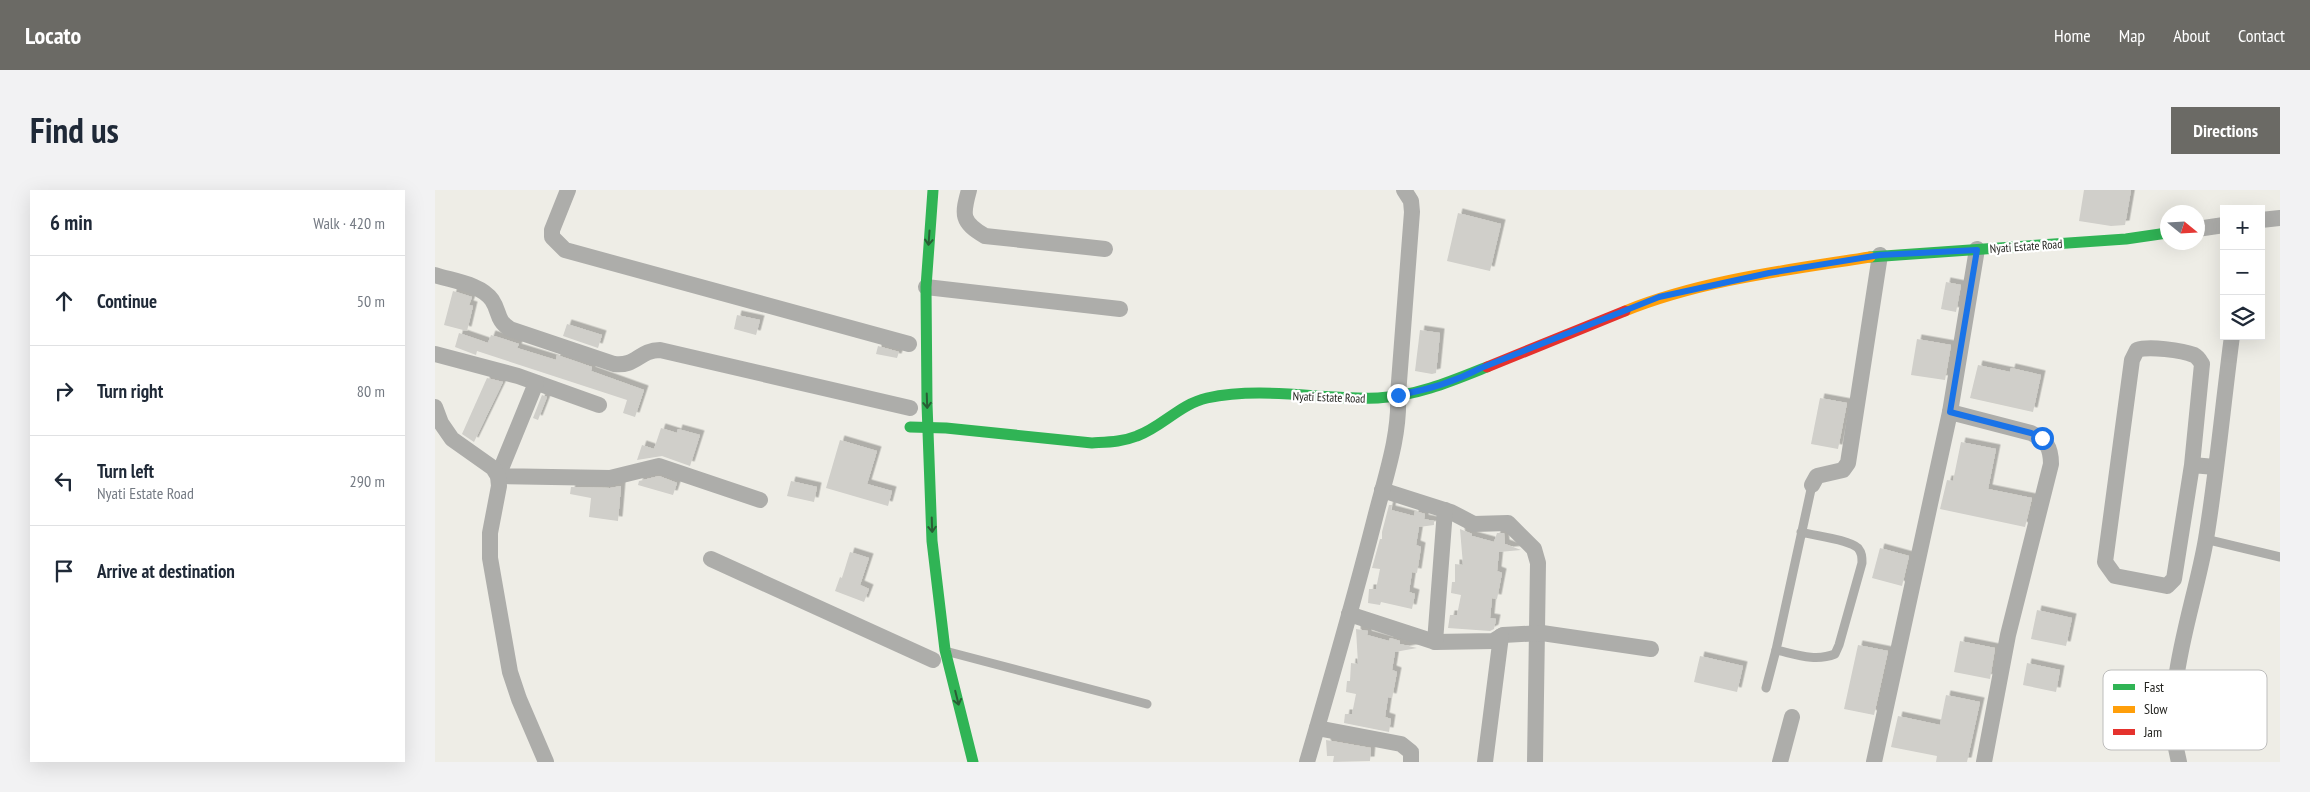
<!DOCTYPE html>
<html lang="en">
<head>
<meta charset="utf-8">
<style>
	:root { --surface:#fff; --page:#f2f2f3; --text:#1f2937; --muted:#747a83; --line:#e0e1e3; --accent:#6b6a65 }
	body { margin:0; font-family:"PT Sans Narrow",sans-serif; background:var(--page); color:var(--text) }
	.controls { position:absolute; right:15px; top:15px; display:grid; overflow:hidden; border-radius:0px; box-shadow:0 5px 20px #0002 }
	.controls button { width:45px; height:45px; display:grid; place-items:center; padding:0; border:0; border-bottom:1px solid var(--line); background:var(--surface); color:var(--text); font:25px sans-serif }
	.compass { position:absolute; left:1725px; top:15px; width:45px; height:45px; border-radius:50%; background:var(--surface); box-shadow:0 5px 20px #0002; rotate:108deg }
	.stop { position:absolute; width:15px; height:15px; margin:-11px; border:4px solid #1a73e8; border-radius:50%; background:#fff }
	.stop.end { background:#1a73e8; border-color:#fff; box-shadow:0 1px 5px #0008 }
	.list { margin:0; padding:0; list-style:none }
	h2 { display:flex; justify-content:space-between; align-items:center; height:65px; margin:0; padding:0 20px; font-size:21px }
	h2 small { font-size:16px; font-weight:400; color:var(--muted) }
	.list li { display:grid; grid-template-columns:32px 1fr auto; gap:15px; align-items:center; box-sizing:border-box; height:90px; padding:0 20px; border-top:1px solid var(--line) }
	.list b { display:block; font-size:19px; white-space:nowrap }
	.list p { margin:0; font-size:16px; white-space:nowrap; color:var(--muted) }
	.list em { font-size:16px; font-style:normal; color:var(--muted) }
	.icon { flex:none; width:28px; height:28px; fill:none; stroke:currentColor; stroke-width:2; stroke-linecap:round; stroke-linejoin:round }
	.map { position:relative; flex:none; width:1845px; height:572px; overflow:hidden; border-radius:0px }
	header { display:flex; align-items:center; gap:30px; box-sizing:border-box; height:70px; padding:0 25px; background:var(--accent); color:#fff }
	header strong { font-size:24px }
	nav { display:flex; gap:28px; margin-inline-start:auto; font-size:18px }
	.intro { display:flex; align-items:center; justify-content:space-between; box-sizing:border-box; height:120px; padding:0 30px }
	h1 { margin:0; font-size:35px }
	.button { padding:12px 22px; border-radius:0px; background:var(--accent); color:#fff; font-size:18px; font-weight:700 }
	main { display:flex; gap:30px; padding:0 30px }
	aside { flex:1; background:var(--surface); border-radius:0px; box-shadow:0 5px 20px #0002 }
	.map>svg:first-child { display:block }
</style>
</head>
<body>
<header>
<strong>Locato</strong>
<nav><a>Home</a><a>Map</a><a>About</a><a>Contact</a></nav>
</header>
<div class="intro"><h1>Find us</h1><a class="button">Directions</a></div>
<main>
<aside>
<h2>6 min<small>Walk · 420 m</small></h2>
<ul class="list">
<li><svg class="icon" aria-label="ahead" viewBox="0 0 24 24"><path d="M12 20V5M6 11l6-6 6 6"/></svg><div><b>Continue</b></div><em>50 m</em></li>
<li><svg class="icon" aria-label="right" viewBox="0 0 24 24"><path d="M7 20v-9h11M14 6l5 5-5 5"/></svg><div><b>Turn right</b></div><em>80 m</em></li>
<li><svg class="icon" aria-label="left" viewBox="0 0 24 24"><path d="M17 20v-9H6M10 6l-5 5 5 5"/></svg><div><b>Turn left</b><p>Nyati Estate Road</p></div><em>290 m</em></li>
<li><svg class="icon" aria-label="arrive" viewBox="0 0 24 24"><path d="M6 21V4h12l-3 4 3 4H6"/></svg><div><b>Arrive at destination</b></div></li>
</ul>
</aside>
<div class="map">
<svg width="1845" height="572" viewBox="0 0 1845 572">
	<defs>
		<filter id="shadow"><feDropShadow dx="4.5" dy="-4.5" stdDeviation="0" flood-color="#0004"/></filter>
	</defs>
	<rect width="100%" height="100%" fill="#eeede6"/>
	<!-- building -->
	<g fill="#d0cfca" filter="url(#shadow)">
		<path d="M1649 0H1696L1690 35 1676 36 1644 31Z"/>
		<path d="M1023 23 1066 34 1055 81 1012 71Z"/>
		<path d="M1511 92 1526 95 1521 122 1506 119Z"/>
		<path d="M18 101 37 107 34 115 38 116 32 141 9 135Z"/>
		<path d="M302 125 325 130 321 145 299 139Z"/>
		<path d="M132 134 167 145 163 158 128 146Z"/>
		<path d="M985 140 1005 143 1001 183 997 184 980 181Z"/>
		<path d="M24 143 53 153 56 145 84 154 82 158 121 170 122 165 157 177 156 181 209 200 200 227 188 223 192 210 42 161 41 165 20 157Z"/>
		<path d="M1482 149 1516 155 1510 190 1476 185Z"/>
		<path d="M443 156 464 162 462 168 441 164Z"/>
		<path d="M1543 175 1575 182 1576 178 1606 185 1598 222 1535 208Z"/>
		<path d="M52 188 68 192 39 252 27 244Z"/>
		<path d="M107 205 112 207 103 230 98 228Z"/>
		<path d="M1385 208 1412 213 1403 259 1376 254Z"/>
		<path d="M226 238 242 243 243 239 265 245 255 276 227 266 202 270 207 255 219 259Z"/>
		<path d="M405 250 442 261 432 294 457 301 453 316 391 298Z"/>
		<path d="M1526 252 1561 259 1553 299 1597 308 1590 337 1505 319 1512 290 1518 291Z"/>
		<path d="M224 286 242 293 238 305 203 295 204 291Z"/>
		<path d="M356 291 382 297 379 312 352 306Z"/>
		<path d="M186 296 183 331 154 327 156 308 135 304 136 297 175 298Z"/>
		<path d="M954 315H957L956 320 979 326 980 321 990 324 989 329 999 331V335L984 337 981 355 986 357 982 383 977 382 974 402 980 404 977 419 946 412 945 415 933 413 934 399H941L945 379 937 378 945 349H947V342Z"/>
		<path d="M1025 339 1037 344V346L1059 352 1062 343H1069L1070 354 1086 360 1064 362 1062 381 1067 383 1062 409 1057 408 1055 428 1061 429 1059 439 1055 441 1013 438 1015 425H1022L1026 405 1016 403 1017 392H1020V374L1028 375Z"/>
		<path d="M1445 358 1474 366 1467 396 1437 388Z"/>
		<path d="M415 362 434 368 425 395 434 399 429 412 400 401 405 387 407 388Z"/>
		<path d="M1602 420 1637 428 1631 456 1596 449Z"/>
		<path d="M921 439 933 441 932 445 954 451 955 448 965 451V454L982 458 960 462 957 480 962 482 957 508 953 507 950 527 956 529 954 542 909 533 910 524H917L921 504 911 502 912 491H915L916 473 923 474Z"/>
		<path d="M1525 451 1560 458 1555 489 1519 482Z"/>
		<path d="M1423 455 1453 461 1439 525 1409 519Z"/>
		<path d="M1265 466 1308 476 1302 502 1259 492Z"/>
		<path d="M1592 473 1625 480 1621 502 1588 495Z"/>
		<path d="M1511 505 1545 512 1532 572H1501L1502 566 1456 557 1463 526 1505 535Z"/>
		<path d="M891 550 936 558 935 571 898 572 899 566H892Z"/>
	</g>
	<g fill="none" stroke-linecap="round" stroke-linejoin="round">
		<!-- lane -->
		<g stroke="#adadaa" stroke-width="9">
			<path d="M1366 342C1380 346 1413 349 1423 358 1427 363 1427 367 1427 373L1404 455 1400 464C1380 472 1360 464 1341 460L1377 295"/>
			<path d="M1770 349 1845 367"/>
			<path d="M514 462 712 514"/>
			<path d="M1331 498 1341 460"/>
		</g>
		<!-- street -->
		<g stroke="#adadaa" stroke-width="16">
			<path d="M133 0 117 40V47L130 60 474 154"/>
			<path d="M534 0C527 25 526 32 550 46L670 59"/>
			<path d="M1826 30 1845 28"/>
			<path d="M1762 39 1789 35"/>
			<path d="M0 85C18 91 46 94 57 110 65 122 61 130 75 139L179 174C201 177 204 160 225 160L475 218"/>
			<path d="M491 97 685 119"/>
			<path d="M0 164 83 186 164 215"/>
			<path d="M101 193 63 286 175 288 224 276 325 310"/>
			<path d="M0 217 6 233 17 249 58 278 63 286 64 296 55 343V368L75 482 84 509 111 572"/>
			<path d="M1515 222 1596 243C1611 250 1616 257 1616 274L1573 445 1549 572"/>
			<path d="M1757 275 1767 174C1765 171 1763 167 1759 165 1747 160 1713 156 1702 160L1697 170 1670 372 1680 386 1732 396 1739 389 1757 275 1780 277"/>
			<path d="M1377 295 1382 286 1408 280 1413 273 1445 65"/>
			<path d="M947 300 1016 322 1039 334 1073 333 1099 359 1103 373 1100 572"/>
			<path d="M276 369 498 470"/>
			<path d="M914 424 1000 452 1058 451 1068 445 1107 443 1216 459"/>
			<path d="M1000 452 1010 320"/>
			<path d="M882 538 966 554 976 562V572"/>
			<path d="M872 572C896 490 920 407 941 324 951 285 965 245 963 205L977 22 976 11 969 0"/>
			<path d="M1050 572 1066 446"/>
			<path d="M1345 572 1357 527"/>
			<path d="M1439 572 1515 222 1542 59"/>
			<path d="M1744 572C1725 500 1759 420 1771 349 1782 282 1788 214 1797 146"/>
		</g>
		<!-- fast -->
		<g stroke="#30b455" stroke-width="11">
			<path d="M498 0 491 97 492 214 497 351 510 460 538 572"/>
			<path d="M1435 67 1691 49 1732 43"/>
			<path d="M475 237 511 238 657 253C672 252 687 252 702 246 727 237 745 214 772 208 828 196 887 210 943 208 982 206 1017 191 1052 177"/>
		</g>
		<!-- slow -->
		<path stroke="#ff9f0a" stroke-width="11" d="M1190 121C1267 90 1353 80 1435 67"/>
		<!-- jam -->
		<path stroke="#e5322d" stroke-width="11" d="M1052 177 1190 121"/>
	</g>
	<!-- one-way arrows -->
	<defs><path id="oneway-shaft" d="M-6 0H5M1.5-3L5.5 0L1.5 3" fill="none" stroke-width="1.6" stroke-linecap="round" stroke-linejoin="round" transform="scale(1.25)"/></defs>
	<g stroke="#295e35">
		<use href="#oneway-shaft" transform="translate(494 48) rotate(94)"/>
		<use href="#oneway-shaft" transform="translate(492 211) rotate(88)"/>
		<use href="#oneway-shaft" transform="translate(497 335) rotate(88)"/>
		<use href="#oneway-shaft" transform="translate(522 508) rotate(76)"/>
	</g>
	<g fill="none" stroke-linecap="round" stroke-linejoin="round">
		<!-- route -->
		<path stroke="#1a73e8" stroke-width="6" d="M963 205C993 200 1019 192 1046 178L1224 107 1334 83 1445 65 1542 60 1515 222 1596 243 1607 248"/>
	</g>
	<g text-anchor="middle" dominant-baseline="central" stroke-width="4.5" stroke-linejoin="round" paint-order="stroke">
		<!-- street labels -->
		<g font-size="12" fill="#242420" stroke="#fff">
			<text transform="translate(1591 56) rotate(-4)">Nyati Estate Road</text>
			<text transform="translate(894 207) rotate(2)">Nyati Estate Road</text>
		</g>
	</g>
	<!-- legend -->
	<rect x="1668" y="480" width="164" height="80" rx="8" fill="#fff" stroke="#bdbdbc" stroke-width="1"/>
	<rect x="1678" y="494" width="22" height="6" fill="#30b455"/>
	<rect x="1678" y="516" width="22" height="7" fill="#ff9f0a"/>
	<rect x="1678" y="539" width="22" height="6" fill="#e5322d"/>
	<g font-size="14" fill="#242420">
		<text x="1709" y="502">Fast</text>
		<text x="1709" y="524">Slow</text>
		<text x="1709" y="547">Jam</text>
	</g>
</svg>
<div class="controls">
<button>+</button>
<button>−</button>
<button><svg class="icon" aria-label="layers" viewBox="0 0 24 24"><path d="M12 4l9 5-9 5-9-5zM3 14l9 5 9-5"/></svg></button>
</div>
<svg class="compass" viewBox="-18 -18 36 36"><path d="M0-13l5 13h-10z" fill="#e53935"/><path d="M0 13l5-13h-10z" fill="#747a83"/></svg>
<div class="stop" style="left:1607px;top:248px"></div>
<div class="stop end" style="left:963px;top:205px"></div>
</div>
</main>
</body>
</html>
